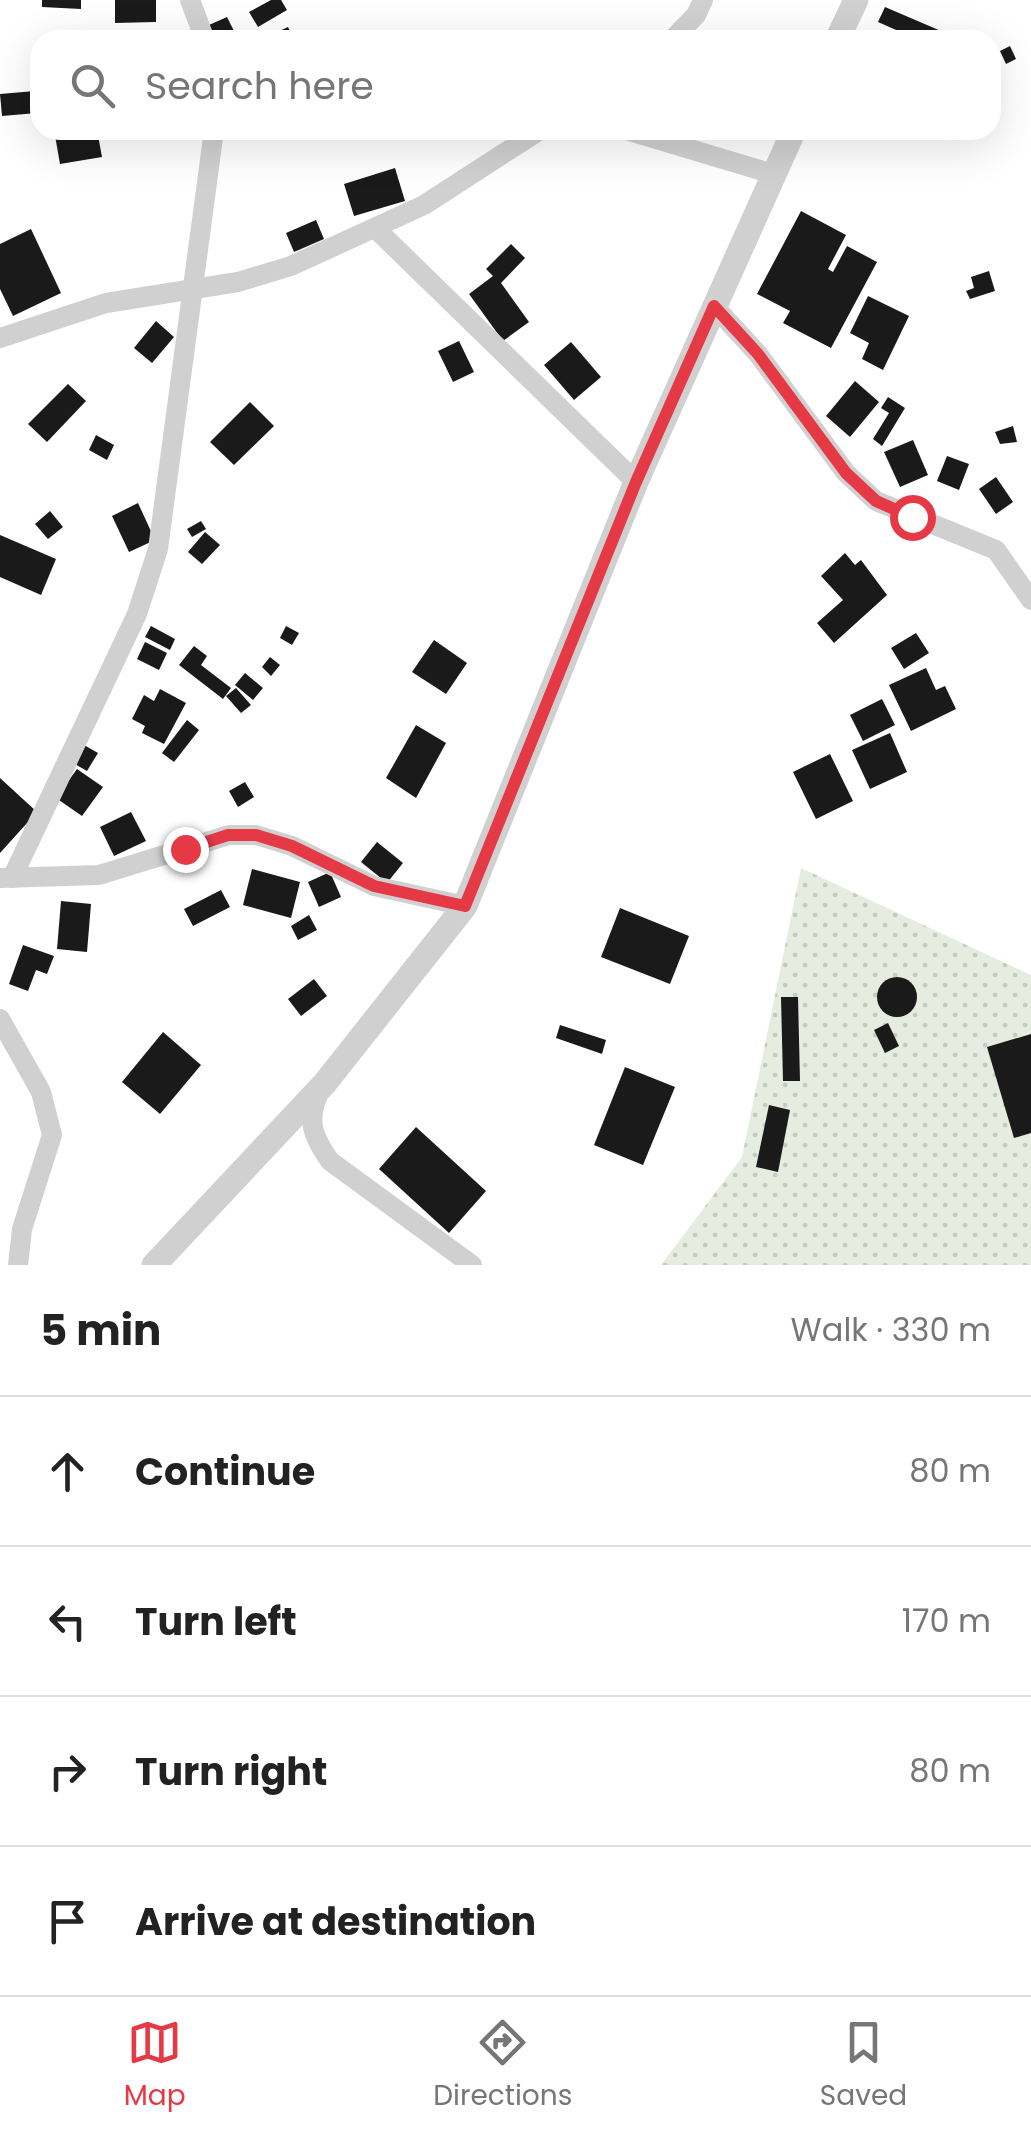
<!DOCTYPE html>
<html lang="en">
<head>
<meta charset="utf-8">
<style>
	:root { --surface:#fff; --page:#f2f2f2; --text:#222; --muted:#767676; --line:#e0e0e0; --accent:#e63946 }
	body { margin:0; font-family:Poppins,sans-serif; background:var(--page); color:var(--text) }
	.stop { position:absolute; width:30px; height:30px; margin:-22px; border:8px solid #e63946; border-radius:50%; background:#fff }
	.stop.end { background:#e63946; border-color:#fff; box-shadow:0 2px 10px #0008 }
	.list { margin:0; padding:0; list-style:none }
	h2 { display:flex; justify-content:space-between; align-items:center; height:130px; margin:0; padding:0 40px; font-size:42px }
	h2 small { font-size:32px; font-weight:400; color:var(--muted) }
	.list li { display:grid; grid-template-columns:65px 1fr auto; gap:30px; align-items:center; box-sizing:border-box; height:150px; padding:0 40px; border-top:2px solid var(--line) }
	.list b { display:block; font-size:38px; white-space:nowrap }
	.list em { font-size:32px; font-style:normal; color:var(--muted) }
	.icon { flex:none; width:55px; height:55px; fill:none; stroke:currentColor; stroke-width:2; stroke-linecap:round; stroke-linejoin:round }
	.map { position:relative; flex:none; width:1031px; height:1265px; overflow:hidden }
	.search { position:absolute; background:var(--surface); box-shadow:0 10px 40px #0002; left:30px; right:30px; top:30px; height:110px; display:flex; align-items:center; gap:25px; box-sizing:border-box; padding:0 35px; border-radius:30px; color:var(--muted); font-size:38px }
	.sheet { height:730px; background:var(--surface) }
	nav { display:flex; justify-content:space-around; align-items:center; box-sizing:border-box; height:140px; border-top:2px solid var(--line); background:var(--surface); font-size:28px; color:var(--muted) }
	nav a { display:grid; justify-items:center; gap:5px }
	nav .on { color:var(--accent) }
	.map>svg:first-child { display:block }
</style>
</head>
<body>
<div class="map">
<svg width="1031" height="1265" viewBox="0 0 1031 1265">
	<defs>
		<pattern id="grass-dots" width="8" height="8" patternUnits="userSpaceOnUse" patternTransform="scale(2.5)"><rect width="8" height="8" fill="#e6ecdf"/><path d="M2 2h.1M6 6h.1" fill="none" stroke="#c6cbc0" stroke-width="1.8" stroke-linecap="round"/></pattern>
	</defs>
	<rect width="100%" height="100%" fill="#fff"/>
	<!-- grass -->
	<path fill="url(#grass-dots)" d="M801 868 1031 975V1265H661L742 1157Z"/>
	<!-- building -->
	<g fill="#1a1a1a">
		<path d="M42 0H81V9L42 7Z"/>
		<path d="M115 0H156V22L115 23Z"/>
		<path d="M271 0H281L287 10 258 27 249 12Z"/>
		<path d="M885 7 941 31 937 40H919L878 22Z"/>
		<path d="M227 17 236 35 216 40 209 25Z"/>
		<path d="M288 27 294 40H260Z"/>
		<path d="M1010 46 1016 59 1006 64 1000 51Z"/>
		<path d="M35 91 37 113 2 116 0 94Z"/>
		<path d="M54 130H97L102 157 60 164Z"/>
		<path d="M395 168 405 201 354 216 344 184Z"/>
		<path d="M801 211 846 235 828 269 833 272 847 246 877 262 831 348 783 323 790 311 757 294Z"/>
		<path d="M316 220 324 239 294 252 286 233Z"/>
		<path d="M31 229 61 293 13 316 0 289V244Z"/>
		<path d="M511 244 525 258 501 283 529 322 503 341 469 294 493 276 486 269Z"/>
		<path d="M989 271 995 291 970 299 966 291 974 288 971 277Z"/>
		<path d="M868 296 909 316 883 370 862 359 869 343 850 333Z"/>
		<path d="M156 321 174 337 152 363 134 348Z"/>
		<path d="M459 341 474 372 453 382 438 351Z"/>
		<path d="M571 342 601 377 574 400 544 365Z"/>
		<path d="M855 381 879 402 850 437 826 416Z"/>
		<path d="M68 384 86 401 47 442 28 424Z"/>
		<path d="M888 397 905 408 882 446 873 439 889 413 881 408Z"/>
		<path d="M250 402 274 426 234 465 210 442Z"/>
		<path d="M1013 426 1017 442 1000 444 995 432Z"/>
		<path d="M96 435 114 445 107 460 89 450Z"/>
		<path d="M913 440 928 475 900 487 884 452Z"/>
		<path d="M947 456 969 464 959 490 937 481Z"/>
		<path d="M996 477 1013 502 996 514 979 489Z"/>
		<path d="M138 503 155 540 129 552 112 516Z"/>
		<path d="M50 511 63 527 48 539 35 524Z"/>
		<path d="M201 521 206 529 192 537 187 529Z"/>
		<path d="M205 532 220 545 202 564 188 552Z"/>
		<path d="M0 535 56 559 41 595 0 577Z"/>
		<path d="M845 553 855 565 861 560 887 595 834 643 817 623 843 600 821 576Z"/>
		<path d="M151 626 175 639 170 650 145 637Z"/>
		<path d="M286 626 299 633 292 645 280 638Z"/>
		<path d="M916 633 929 653 904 669 891 648Z"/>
		<path d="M434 640 467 663 446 694 412 672Z"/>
		<path d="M145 642 167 653 159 670 137 659Z"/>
		<path d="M194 646 207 656 201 665 231 688 223 699 179 665Z"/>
		<path d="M270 657 280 665 271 676 262 667Z"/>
		<path d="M926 668 936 690 945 686 956 709 911 731 889 685Z"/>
		<path d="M245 673 263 688 253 700 235 685Z"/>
		<path d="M236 688 251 705 241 713 226 696Z"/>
		<path d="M160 689 186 703 164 744 142 733 145 726 132 719 144 695 154 701Z"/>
		<path d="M882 699 895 725 863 741 850 715Z"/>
		<path d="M187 720 199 730 174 762 162 753Z"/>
		<path d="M416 725 446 743 416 798 386 778Z"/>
		<path d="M890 733 907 772 870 789 852 750Z"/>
		<path d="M84 745 98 753 87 771 73 763Z"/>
		<path d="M830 754 853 801 816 819 793 772Z"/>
		<path d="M77 769 103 787 82 816 56 798Z"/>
		<path d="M0 778 37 812 0 853Z"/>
		<path d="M245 782 254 797 238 807 229 791Z"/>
		<path d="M131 812 146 841 114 856 100 827Z"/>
		<path d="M377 842 403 863 387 883 361 862Z"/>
		<path d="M252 869 300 882 291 918 243 905Z"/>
		<path d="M330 872 341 897 319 907 308 882Z"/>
		<path d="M221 890 230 907 193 926 184 909Z"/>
		<path d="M61 901 91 904 87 952 57 949Z"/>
		<path d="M620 908 689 936 670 984 601 957Z"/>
		<path d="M309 915 317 930 298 940 291 926Z"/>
		<path d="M23 945 54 956 47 974 36 970 28 991 9 984Z"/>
		<circle cx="897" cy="997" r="20"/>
		<path d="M314 979 327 996 301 1016 288 999Z"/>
		<path d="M781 997H798L800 1081H783Z"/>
		<path d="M888 1023 899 1046 885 1053 874 1030Z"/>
		<path d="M560 1025 606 1040 602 1054 556 1038Z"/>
		<path d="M163 1032 201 1065 160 1114 122 1082Z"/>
		<path d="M1031 1034V1133L1014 1138 987 1047Z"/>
		<path d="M625 1067 675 1087 643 1165 594 1145Z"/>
		<path d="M769 1105 790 1110 778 1172 756 1167Z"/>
		<path d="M416 1127 486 1191 449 1233 379 1169Z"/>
	</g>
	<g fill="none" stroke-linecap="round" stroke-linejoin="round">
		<!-- minor -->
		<g stroke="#d0d0d0" stroke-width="20">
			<path d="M190 0 205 40"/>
			<path d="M672 40 696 15 703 0"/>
			<path d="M626 130 773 174"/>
			<path d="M377 230 636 482"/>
			<path d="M714 306 758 354 846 473 876 501 996 550 1031 600"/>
			<path d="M0 338 106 303 238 282 291 266 424 205 540 130"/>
			<path d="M1 878 99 875 229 835H256L292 846 374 886 465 906"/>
			<path d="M12 878 137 614 158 549 214 130"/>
			<path d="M0 1019 41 1092 52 1135 22 1229 18 1265"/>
			<path d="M319 1093C306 1121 313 1137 330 1161L472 1265"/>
		</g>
		<!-- tertiary -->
		<g stroke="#d0d0d0" stroke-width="25">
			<path d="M837 40 856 0"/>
			<path d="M154 1265 325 1083 465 906 636 482 794 130"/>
		</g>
	</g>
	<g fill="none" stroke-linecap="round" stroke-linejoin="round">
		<!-- route -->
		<path stroke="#e63946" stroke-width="12" d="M185 849 228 835H256L292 846 374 886 465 906 636 482 714 306 758 354 846 473 876 501 912 517"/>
	</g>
</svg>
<div class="stop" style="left:912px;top:517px"></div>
<div class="stop end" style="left:185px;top:849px"></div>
<div class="search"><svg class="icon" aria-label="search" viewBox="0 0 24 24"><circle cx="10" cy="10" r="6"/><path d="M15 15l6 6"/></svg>Search here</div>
</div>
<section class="sheet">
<h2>5 min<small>Walk · 330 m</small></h2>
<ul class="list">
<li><svg class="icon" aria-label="ahead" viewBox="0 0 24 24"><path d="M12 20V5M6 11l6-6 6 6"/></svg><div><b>Continue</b></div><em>80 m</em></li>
<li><svg class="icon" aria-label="left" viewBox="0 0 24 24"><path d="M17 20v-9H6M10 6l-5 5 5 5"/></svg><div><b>Turn left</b></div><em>170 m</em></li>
<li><svg class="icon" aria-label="right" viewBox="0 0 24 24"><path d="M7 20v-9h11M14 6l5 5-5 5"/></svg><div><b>Turn right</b></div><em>80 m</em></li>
<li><svg class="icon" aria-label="arrive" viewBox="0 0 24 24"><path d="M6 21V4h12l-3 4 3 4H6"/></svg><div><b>Arrive at destination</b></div></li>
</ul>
</section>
<nav>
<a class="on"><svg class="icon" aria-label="map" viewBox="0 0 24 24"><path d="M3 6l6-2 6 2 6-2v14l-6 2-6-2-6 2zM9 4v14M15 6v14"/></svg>Map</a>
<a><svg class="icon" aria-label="directions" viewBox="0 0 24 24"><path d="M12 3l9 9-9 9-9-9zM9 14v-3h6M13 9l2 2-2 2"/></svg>Directions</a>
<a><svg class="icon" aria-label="saved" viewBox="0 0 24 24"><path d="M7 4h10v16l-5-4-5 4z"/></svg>Saved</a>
</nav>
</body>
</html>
